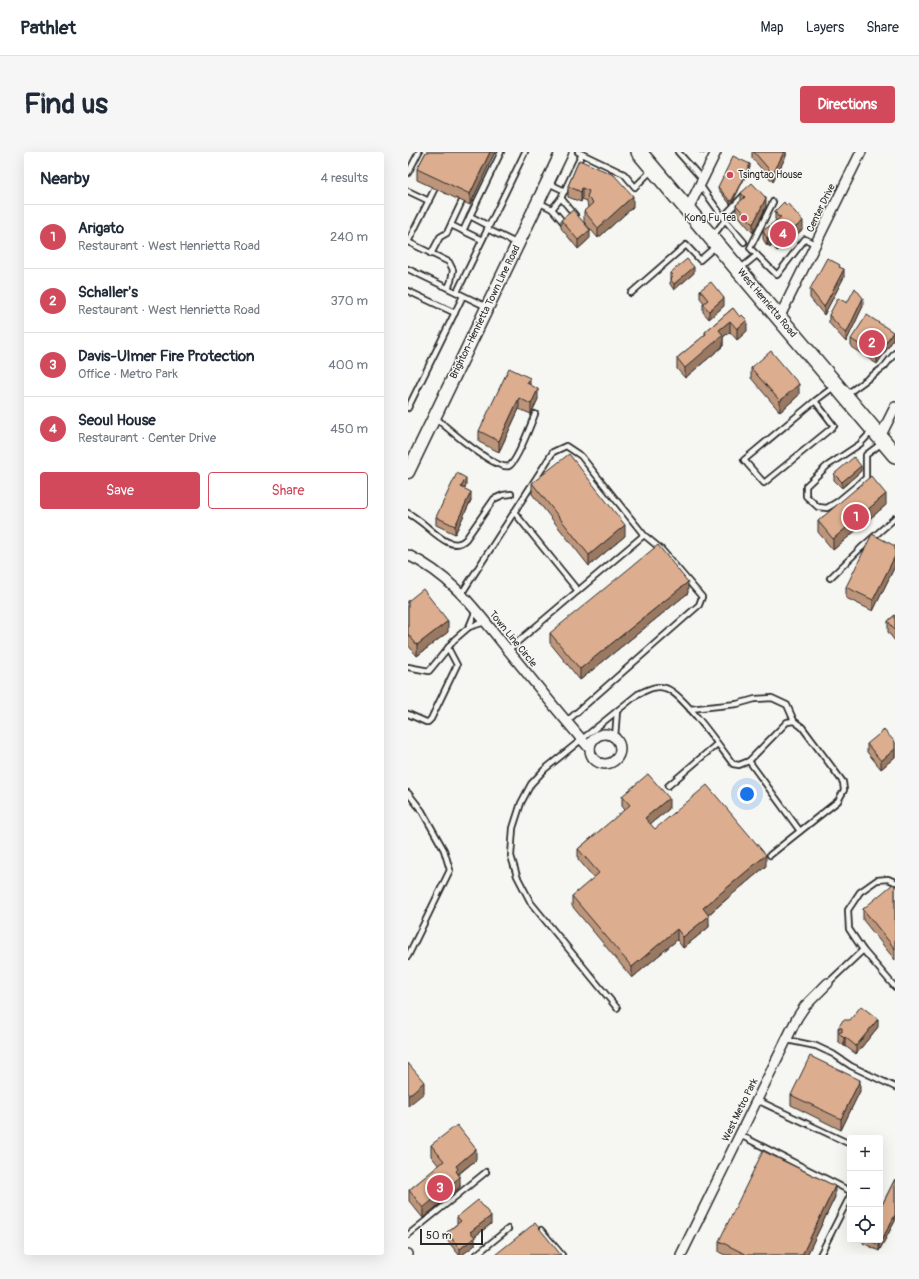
<!DOCTYPE html>
<html lang="en">
<head>
<meta charset="utf-8">
<style>
	:root { --surface:#fff; --page:#f6f6f7; --text:#1f2937; --muted:#747a83; --line:#e0e1e3; --accent:#d1495b }
	body { margin:0; font-family:Pangolin,sans-serif; background:var(--page); color:var(--text) }
	.controls { position:absolute; right:12px; bottom:12px; display:grid; overflow:hidden; border-radius:4px; box-shadow:0 4px 16px #0002 }
	.controls button { width:36px; height:36px; display:grid; place-items:center; padding:0; border:0; border-bottom:1px solid var(--line); background:var(--surface); color:var(--text); font:20px sans-serif }
	.scale { position:absolute; left:12px; bottom:10px; width:63px; box-sizing:border-box; padding-left:4px; border:2px solid #2b2b2b; border-top:0; font-size:11px; line-height:14px; white-space:nowrap; color:#2b2b2b; -webkit-text-stroke:3px #f6f6f2; paint-order:stroke }
	.you { position:absolute; left:339px; top:642px; width:14px; height:14px; margin:-10px; border:3px solid #fff; border-radius:50%; background:#1a73e8; box-shadow:0 0 0 6px #1a73e833 }
	.badge { display:grid; place-items:center; width:26px; height:26px; border-radius:50%; background:var(--accent); color:#fff; font-size:13px; font-weight:700 }
	.pin { position:absolute; translate:-50% -50%; border:2px solid #fff; box-shadow:0 1px 4px #0006 }
	.list { margin:0; padding:0; list-style:none }
	h2 { display:flex; justify-content:space-between; align-items:center; height:52px; margin:0; padding:0 16px; font-size:17px }
	h2 small { font-size:13px; font-weight:400; color:var(--muted) }
	.list li { display:grid; grid-template-columns:26px 1fr auto; gap:12px; align-items:center; box-sizing:border-box; height:64px; padding:0 16px; border-top:1px solid var(--line) }
	.list b { display:block; font-size:15px; white-space:nowrap }
	.list p { margin:0; font-size:13px; white-space:nowrap; color:var(--muted) }
	.list em { font-size:13px; font-style:normal; color:var(--muted) }
	.actions { display:flex; gap:8px; padding:12px 16px }
	.actions a { flex:1; padding:9px 0; border:1px solid var(--accent); border-radius:4px; text-align:center; font-size:14px; color:var(--accent) }
	.actions .main { background:var(--accent); color:#fff }
	.icon { flex:none; width:22px; height:22px; fill:none; stroke:currentColor; stroke-width:2; stroke-linecap:round; stroke-linejoin:round }
	.map { position:relative; flex:none; width:487px; height:1103px; overflow:hidden; border-radius:4px }
	header { display:flex; align-items:center; gap:24px; box-sizing:border-box; height:56px; padding:0 20px; background:var(--surface); border-bottom:1px solid var(--line) }
	header strong { font-size:19px }
	nav { display:flex; gap:22px; margin-inline-start:auto; font-size:14px }
	.intro { display:flex; align-items:center; justify-content:space-between; box-sizing:border-box; height:96px; padding:0 24px }
	h1 { margin:0; font-size:28px }
	.button { padding:10px 18px; border-radius:4px; background:var(--accent); color:#fff; font-size:14px; font-weight:700 }
	main { display:flex; gap:24px; padding:0 24px }
	aside { flex:1; background:var(--surface); border-radius:4px; box-shadow:0 4px 16px #0002 }
	.map>svg:first-child { display:block }
</style>
</head>
<body>
<header>
<strong>Pathlet</strong>
<nav><a>Map</a><a>Layers</a><a>Share</a></nav>
</header>
<div class="intro"><h1>Find us</h1><a class="button">Directions</a></div>
<main>
<aside>
<h2>Nearby<small>4 results</small></h2>
<ul class="list">
<li><span class="badge">1</span><div><b>Arigato</b><p>Restaurant · West Henrietta Road</p></div><em>240 m</em></li>
<li><span class="badge">2</span><div><b>Schaller's</b><p>Restaurant · West Henrietta Road</p></div><em>370 m</em></li>
<li><span class="badge">3</span><div><b>Davis-Ulmer Fire Protection</b><p>Office · Metro Park</p></div><em>400 m</em></li>
<li><span class="badge">4</span><div><b>Seoul House</b><p>Restaurant · Center Drive</p></div><em>450 m</em></li>
</ul>
<div class="actions"><a class="main">Save</a><a>Share</a></div>
</aside>
<div class="map">
<svg width="487" height="1103" viewBox="0 0 487 1103">
	<rect width="100%" height="100%" fill="#f6f6f2"/>
	<filter id="ink" filterUnits="userSpaceOnUse"><feTurbulence type="fractalNoise" baseFrequency=".025" numOctaves="2"/><feDisplacementMap in="SourceGraphic" scale="8" xChannelSelector="R" yChannelSelector="G"/><feConvolveMatrix kernelMatrix="1 2 1 2 8 2 1 2 1" color-interpolation-filters="sRGB"/></filter>
	<g filter="url(#ink)">
		<g fill="none" stroke-linecap="round" stroke-linejoin="round">
			<defs>
				<g id="service">
					<path d="M170 0 216 22 227 35 243 19"/>
					<path d="M270 0 294 27"/>
					<path d="M0 21 11 0"/>
					<path d="M140 31 157 39"/>
					<path d="M292 33 317 68 336 90"/>
					<path d="M0 39 21 49"/>
					<path d="M153 46 167 63"/>
					<path d="M130 50 144 57 155 70"/>
					<path d="M365 50 342 96 369 123 397 87 407 92"/>
					<path d="M144 57 153 46 174 2"/>
					<path d="M43 73 74 88"/>
					<path d="M81 74 62 64 93 0"/>
					<path d="M79 77 108 91"/>
					<path d="M55 79 62 64"/>
					<path d="M305 84 317 68 318 62 336 43"/>
					<path d="M0 90 41 110 45 118 43 129 40 136"/>
					<path d="M0 90 27 36"/>
					<path d="M23 102 32 85 39 81 54 49"/>
					<path d="M0 117 79 155"/>
					<path d="M332 117 349 103"/>
					<path d="M0 139 47 161"/>
					<path d="M49 140 117 0"/>
					<path d="M223 141 278 93 292 108 308 94"/>
					<path d="M439 242 476 215 487 201"/>
					<path d="M407 249 426 274 356 331 336 308 407 249 427 234"/>
					<path d="M0 256 55 144"/>
					<path d="M28 266C38 275 88 319 101 314 109 310 123 272 127 262"/>
					<path d="M464 279 452 292 419 314 398 334V344L410 355 419 356 429 350 458 326V303L474 291"/>
					<path d="M106 360 170 439"/>
					<path d="M0 361C5 364 9 367 13 370 24 378 44 402 58 387L86 347 95 343 103 342"/>
					<path d="M422 426 453 396 487 366"/>
					<path d="M54 441 145 300 158 294 173 304 236 383 253 397 294 445 291 453 159 569"/>
					<path d="M61 475 68 458"/>
					<path d="M100 498 236 383"/>
					<path d="M0 515 21 519 40 496"/>
					<path d="M282 557 329 552 347 547 364 546 379 553 386 569"/>
					<path d="M0 562 18 570H20L23 567 49 513 40 496 46 488 61 475 77 470"/>
					<path d="M207 586 209 559"/>
					<path d="M341 609 392 679"/>
					<path d="M260 634 309 592"/>
					<path d="M0 641 14 659 36 698 42 718 0 804"/>
					<path d="M487 730 480 727 469 728 452 740 440 758 441 777 455 798 487 835"/>
					<path d="M420 831 455 798"/>
					<path d="M209 856 123 751 109 724 103 704 105 676 113 651 123 632 137 617 230 542C239 538 247 533 257 536 274 540 312 595 325 612L331 613 341 609 379 570 386 569 394 575 435 630 436 638 430 649 362 703"/>
					<path d="M379 888 408 894 425 902 443 914 487 935"/>
					<path d="M349 948 442 992"/>
					<path d="M332 983 442 1039"/>
					<path d="M133 1078 154 1103"/>
					<path d="M0 1083 78 1020"/>
					<path d="M68 1103 100 1077"/>
					<path d="M412 1103 442 1044"/>
				</g>
				<g id="minor">
					<path d="M280 57 308 0"/>
					<path d="M371 166 453 0"/>
					<path d="M472 285 487 255"/>
					<path d="M0 403C46 425 69 460 100 498 127 531 154 565 182 597"/>
					<circle cx="197" cy="597" r="15"/>
					<path d="M0 1102V1103"/>
					<path d="M273 1103 389 866 397 854 420 831"/>
				</g>
				<path id="tertiary" d="M0 320 154 0"/>
				<path id="primary" d="M231 0 487 303"/>
			</defs>
			<!-- service casing -->
			<use href="#service" stroke="#2b2b2b" stroke-width="8"/>
			<!-- minor casing -->
			<use href="#minor" stroke="#2b2b2b" stroke-width="12"/>
			<!-- tertiary casing -->
			<use href="#tertiary" stroke="#2b2b2b" stroke-width="15"/>
			<!-- primary casing -->
			<use href="#primary" stroke="#2b2b2b" stroke-width="18"/>
			<!-- service -->
			<use href="#service" stroke="#f6f6f2" stroke-width="4.5"/>
			<!-- minor -->
			<use href="#minor" stroke="#f6f6f2" stroke-width="9"/>
			<!-- tertiary -->
			<use href="#tertiary" stroke="#f6f6f2" stroke-width="12"/>
			<!-- primary -->
			<use href="#primary" stroke="#f6f6f2" stroke-width="15"/>
		</g>
		<!-- wall -->
		<g fill="#bd957a" stroke="#2b2b2b">
			<path d="M18 0H87L62 53 9 28V17Z"/>
			<path d="M291 0H297L296 2Z"/>
			<path d="M344 0H378V4L365 30 344 6Z"/>
			<path d="M171 8 225 55 190 86 176 70V59L180 56 179 49 174 47 173 50 160 45V34Z"/>
			<path d="M342 15 324 51 322 52 310 37V35Z"/>
			<path d="M333 41 358 55 345 81 328 61V53L333 49Z"/>
			<path d="M367 59 395 77 369 99 364 93 362 95 360 93 359 94 355 87V79L368 69 367 67Z"/>
			<path d="M153 68 182 86 170 97 153 76Z"/>
			<path d="M432 115 436 125 416 163 402 146V137Z"/>
			<path d="M262 121H286L266 138 262 132Z"/>
			<path d="M292 138 316 154 301 167 295 160V152L296 151 292 146Z"/>
			<path d="M439 151 455 154 438 190 421 171V163Z"/>
			<path d="M325 156 339 179 329 188 322 180 315 185V194L277 226 269 217V206L297 183V180Z"/>
			<path d="M443 187 485 188 469 212 443 195Z"/>
			<path d="M343 216 391 243 372 260 343 226Z"/>
			<path d="M122 233 130 247 123 262 111 257 91 300 71 290V279Z"/>
			<path d="M453 319 434 336 426 328V322Z"/>
			<path d="M124 331 217 384 181 414 124 342Z"/>
			<path d="M58 334 56 336 63 348 47 382 28 373V365Z"/>
			<path d="M478 353 425 398 410 380V369Z"/>
			<path d="M487 394V414L465 459 438 446V435Z"/>
			<path d="M280 441 172 528 142 491V481Z"/>
			<path d="M0 449 40 480 9 504 0 493Z"/>
			<path d="M487 463V489L480 480V469Z"/>
			<path d="M487 590V605L473 617 459 600V592Z"/>
			<path d="M214 644 261 657 242 672 247 677 358 714 300 763 301 775 275 796 269 788 224 826 164 754V744L186 726 170 707V697L217 658 214 654Z"/>
			<path d="M487 734V808L455 768V757Z"/>
			<path d="M470 875 448 902 437 894H436L430 889V876Z"/>
			<path d="M452 939 433 978 383 953V943Z"/>
			<path d="M23 993 68 1008 51 1022 52 1035 15 1066 1 1049V1038L31 1014 23 1004Z"/>
			<path d="M487 1027V1069L471 1099 455 1091V1088H472V1052L474 1053Z"/>
			<path d="M427 1045 399 1103H317L311 1100V1089Z"/>
			<path d="M49 1065 83 1072 66 1085 67 1093 54 1103H51L39 1088V1080L49 1072Z"/>
		</g>
		<!-- shaded-wall -->
		<g fill="#9a7963" stroke="#2b2b2b">
			<path d="M82 0H87L62 53V42Z"/>
			<path d="M376 0H378V4L365 30V22Z"/>
			<path d="M342 12V15L324 51 322 52V49Z"/>
			<path d="M174 36V47L173 50V40Z"/>
			<path d="M225 44V55L190 86V76Z"/>
			<path d="M358 46V55L345 81V72Z"/>
			<path d="M395 69V77L369 99V91Z"/>
			<path d="M182 78V86L170 97V88Z"/>
			<path d="M360 85V93L359 94V86Z"/>
			<path d="M364 85V93L362 95V87Z"/>
			<path d="M286 115V121L266 138V132Z"/>
			<path d="M436 117V125L416 163V155Z"/>
			<path d="M316 146V154L301 167V159Z"/>
			<path d="M455 146V154L438 190V182Z"/>
			<path d="M339 168V179L329 188V177Z"/>
			<path d="M322 169V180L315 185V194L277 226V216L311 178Z"/>
			<path d="M485 180V188L469 212V204Z"/>
			<path d="M122 226V237L119 231Z"/>
			<path d="M391 232V243L372 260V249Z"/>
			<path d="M130 237V247L123 262V252Z"/>
			<path d="M111 246V257L91 300V289Z"/>
			<path d="M453 314V319L434 336V330Z"/>
			<path d="M58 326V334L53 343V335Z"/>
			<path d="M63 340V348L47 382V374Z"/>
			<path d="M478 342V353L425 398V387Z"/>
			<path d="M217 373V384L181 414V403Z"/>
			<path d="M487 404V414L465 459V448Z"/>
			<path d="M280 430V441L172 528V517Z"/>
			<path d="M40 469V480L9 504V493Z"/>
			<path d="M487 597V605L473 617V609Z"/>
			<path d="M261 646V657L237 676V666Z"/>
			<path d="M358 703V714L295 767V756Z"/>
			<path d="M301 764V775L275 796V785Z"/>
			<path d="M269 777V788L224 826V815Z"/>
			<path d="M470 867V875L448 902V894Z"/>
			<path d="M437 885V894H436V886Z"/>
			<path d="M452 928V939L433 978V967Z"/>
			<path d="M16 930V941L0 954V944Z"/>
			<path d="M68 997V1008L50 1022 52 1025V1035L15 1066V1056L48 1014Z"/>
			<path d="M427 1034V1045L399 1103H394Z"/>
			<path d="M487 1063V1069L471 1099V1093Z"/>
			<path d="M83 1064V1072L62 1088V1080Z"/>
			<path d="M67 1085V1093L54 1103H52V1097Z"/>
		</g>
		<!-- building -->
		<g fill="#dcad8e" stroke="#2b2b2b">
			<path d="M18 0H82L62 42 9 17Z"/>
			<path d="M346 0H376L365 22Z"/>
			<path d="M325 4 342 12 324 48 322 49 310 35Z"/>
			<path d="M171 8 206 23 225 44 190 76 176 59 185 51 179 45 181 39 174 36 173 40 160 34Z"/>
			<path d="M344 31 358 46 345 72 328 53 337 45 333 41Z"/>
			<path d="M376 50 378 53 380 52 395 69 369 91 364 85 362 87 360 85 359 86 355 79 373 65 371 64 370 65 367 59Z"/>
			<path d="M165 58 182 78 170 88 153 68Z"/>
			<path d="M419 106 432 113 431 115 436 117 416 155 402 137Z"/>
			<path d="M279 107 286 115 266 132 262 127 265 124 262 121Z"/>
			<path d="M303 130 316 146 301 159 295 152 300 148 292 138Z"/>
			<path d="M447 136 455 146 438 182 421 163 430 146 439 151Z"/>
			<path d="M325 156 332 165 334 163 339 168 329 177 322 169 311 178 315 183 277 216 269 206 298 182 297 180Z"/>
			<path d="M459 163 485 180 469 204 443 187Z"/>
			<path d="M363 199 391 232 372 249 343 216Z"/>
			<path d="M101 216 122 226 119 231 130 237 123 252 111 246 91 289 71 279Z"/>
			<path d="M161 302 217 373 181 403 124 331Z"/>
			<path d="M446 305 453 314 434 330 426 322Z"/>
			<path d="M49 321 58 326 53 335 63 340 47 374 28 365Z"/>
			<path d="M463 324 478 342 425 387 410 369Z"/>
			<path d="M464 382 487 394V404L465 448 438 435Z"/>
			<path d="M250 393 280 430 172 517 142 481Z"/>
			<path d="M15 437 40 469 9 493 0 482V449Z"/>
			<path d="M487 463V478L480 469Z"/>
			<path d="M476 578 487 590V597L473 609 459 592Z"/>
			<path d="M240 622 261 646 237 666 247 677 299 633 358 703 295 756 301 764 275 785 269 777 224 815 164 744 191 721 170 697 222 653 214 644Z"/>
			<path d="M485 732 487 734V797L455 757Z"/>
			<path d="M453 854 470 867 448 894 437 885 436 886 430 880H434V876H430L435 868H442Z"/>
			<path d="M402 904 452 928 433 967 383 943Z"/>
			<path d="M0 911 16 930 0 944Z"/>
			<path d="M49 973 68 997 48 1014 50 1017 48 1019 52 1025 15 1056 1 1038 36 1009 23 993Z"/>
			<path d="M355 999 427 1034 394 1103H339L311 1089Z"/>
			<path d="M487 1027V1063L471 1093 460 1088H472V1052L474 1053Z"/>
			<path d="M70 1048 83 1064 62 1080 67 1085 52 1097 39 1080 53 1069 49 1065Z"/>
			<path d="M127 1071 153 1103H87Z"/>
		</g>
	</g>
	<!-- markers -->
	<g fill="#d1495b" stroke="#f6f6f2" stroke-width="1.5">
		<circle cx="322" cy="23" r="4"/>
		<circle cx="336" cy="66" r="4"/>
	</g>
	<g text-anchor="middle" dominant-baseline="central" stroke-width="3" stroke-linejoin="round" paint-order="stroke">
		<!-- poi labels -->
		<g font-size="10" fill="#2b2b2b" stroke="#f6f6f2" text-anchor="start">
			<text x="330" y="23">Tsingtao House</text>
			<text x="328" y="66" text-anchor="end">Kong Fu Tea</text>
		</g>
		<!-- street labels -->
		<g font-size="10" fill="#2b2b2b" stroke="#f6f6f2">
			<text transform="translate(413 56) rotate(-64)">Center Drive</text>
			<text transform="translate(359 151) rotate(50)">West Henrietta Road</text>
			<text transform="translate(77 160) rotate(-64)">Brighton-Henrietta Town Line Road</text>
			<text transform="translate(105 487) rotate(51)">Town Line Circle</text>
			<text transform="translate(332 958) rotate(-64)">West Metro Park</text>
		</g>
	</g>
</svg>
<div class="controls">
<button>+</button>
<button>−</button>
<button><svg class="icon" aria-label="locate" viewBox="0 0 24 24"><circle cx="12" cy="12" r="6"/><path d="M12 2v4M12 18v4M2 12h4M18 12h4"/></svg></button>
</div>
<div class="scale">50 m</div>
<div class="you"></div>
<div class="pin badge" style="left:448px;top:365px">1</div>
<div class="pin badge" style="left:464px;top:191px">2</div>
<div class="pin badge" style="left:32px;top:1036px">3</div>
<div class="pin badge" style="left:375px;top:82px">4</div>
</div>
</main>
</body>
</html>
